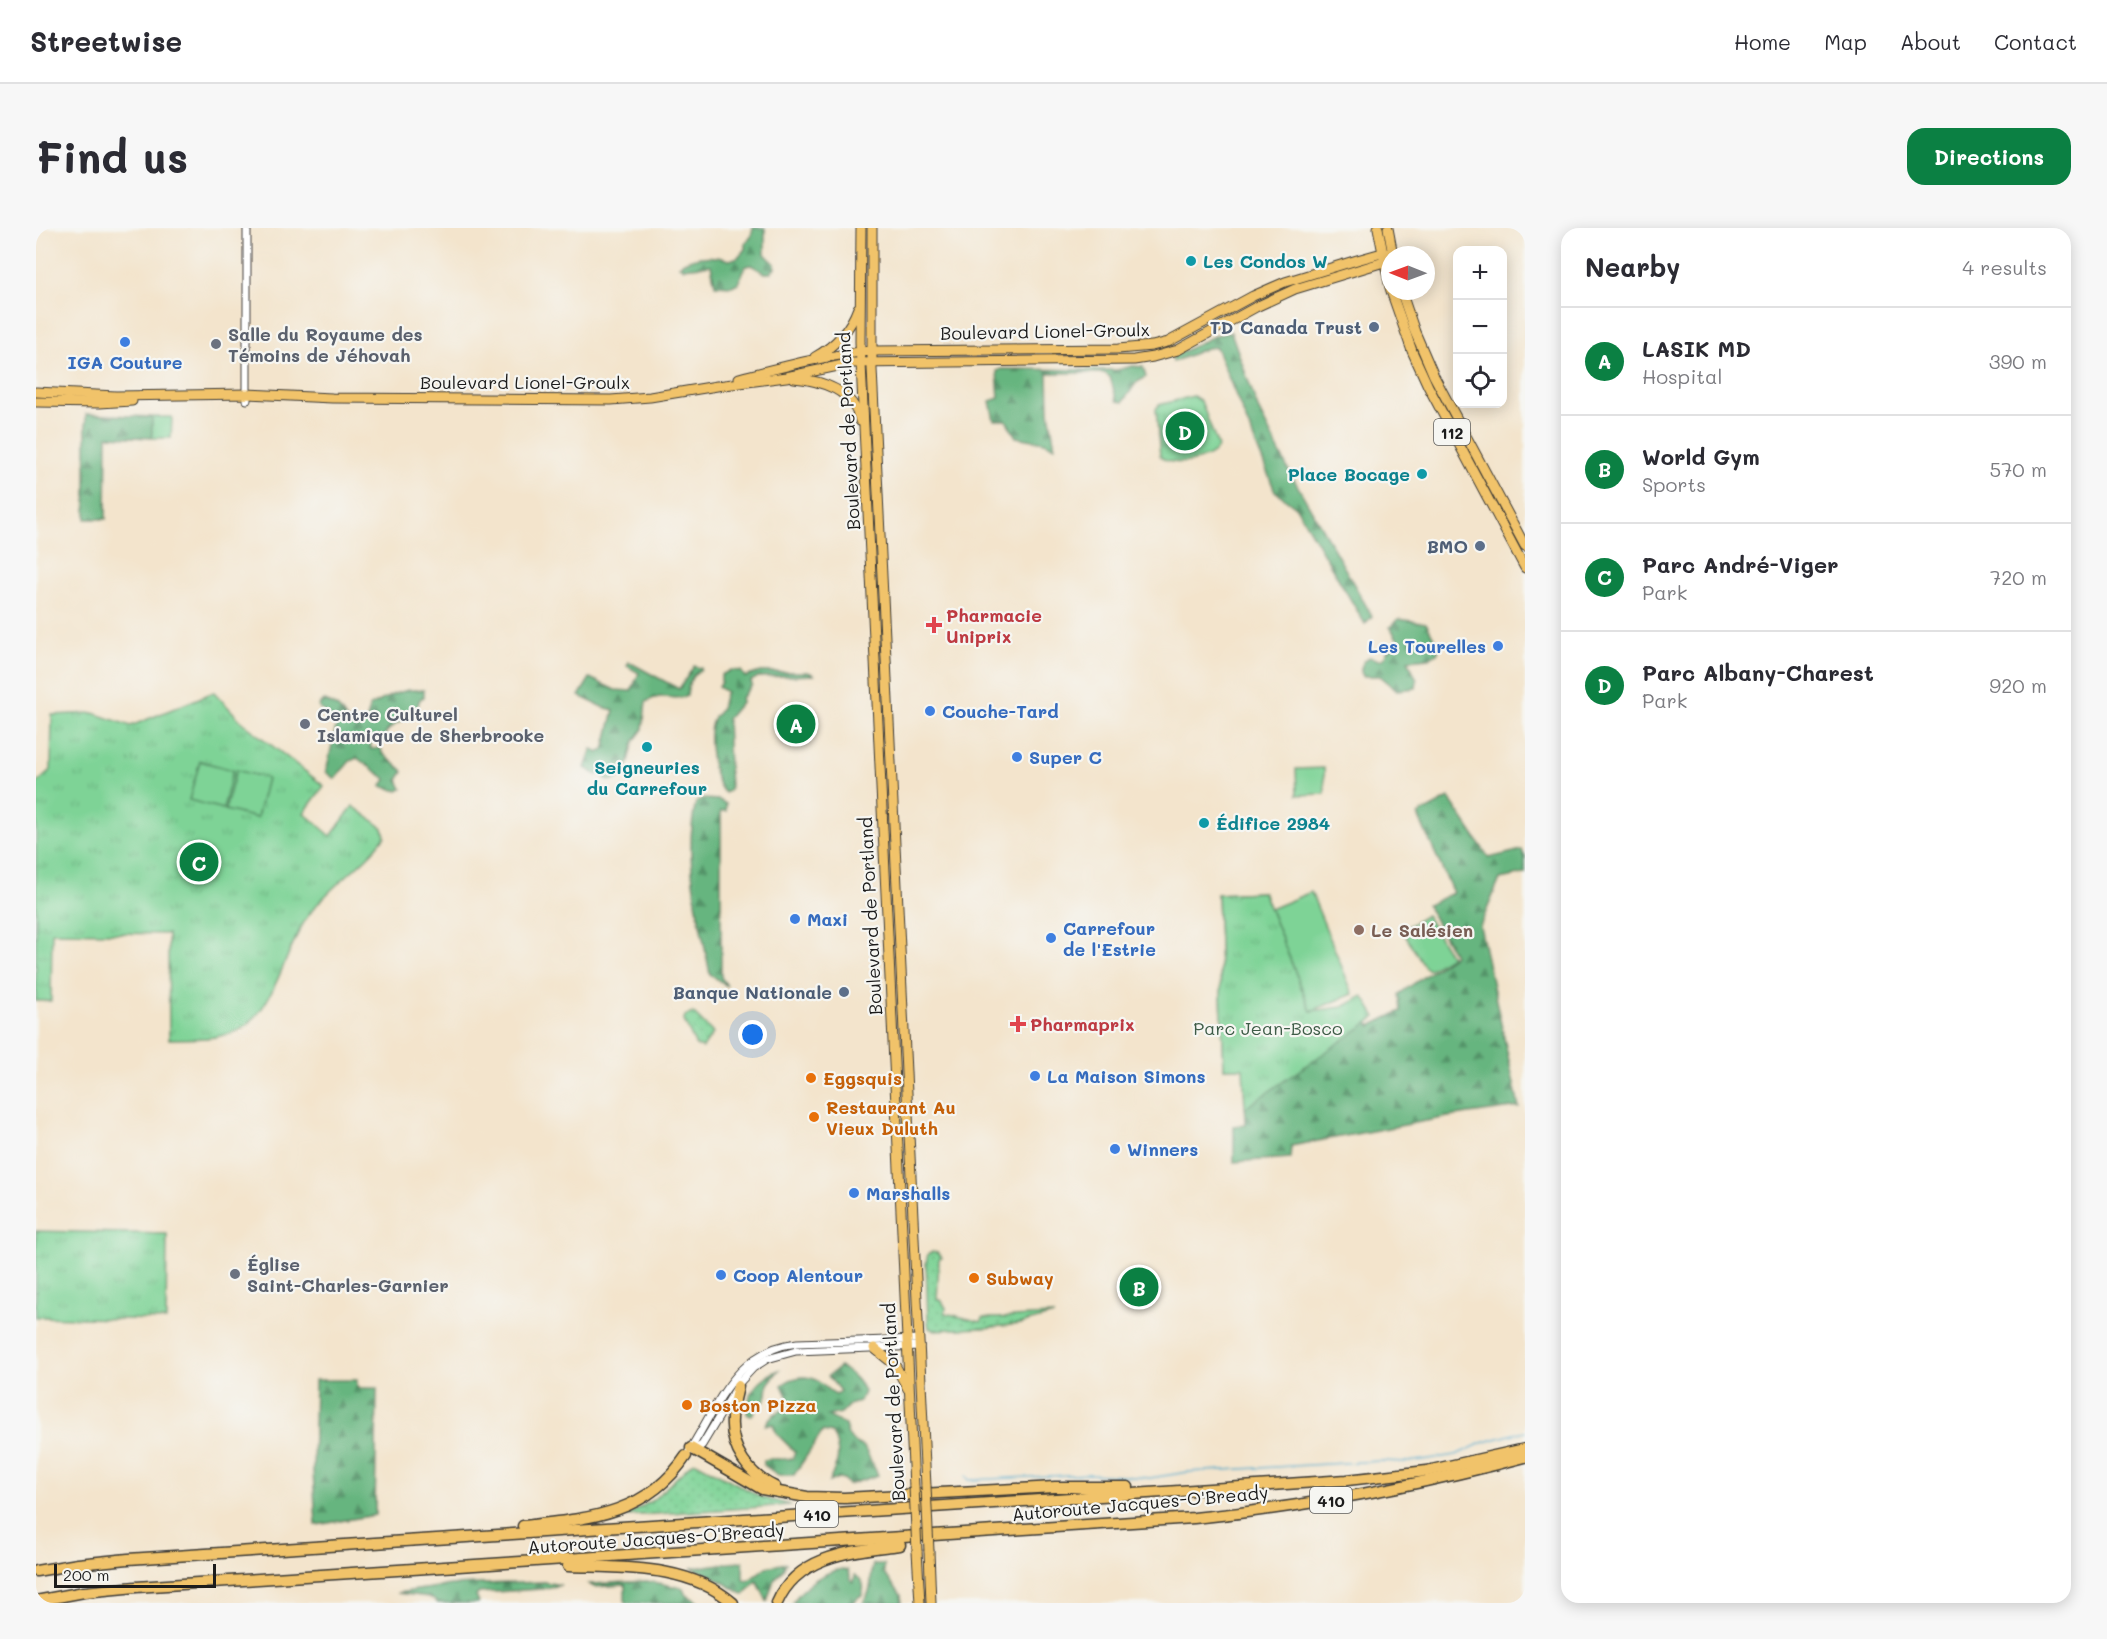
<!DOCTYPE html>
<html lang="en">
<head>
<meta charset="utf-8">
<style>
	:root { --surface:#fff; --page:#f7f7f7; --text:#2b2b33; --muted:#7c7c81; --line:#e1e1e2; --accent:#0b8043 }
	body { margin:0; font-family:Mali,sans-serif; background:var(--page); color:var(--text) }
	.controls { position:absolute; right:18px; top:18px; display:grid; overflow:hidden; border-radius:12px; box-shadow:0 3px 15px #0003 }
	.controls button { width:54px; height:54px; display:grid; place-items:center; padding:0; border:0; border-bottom:2px solid var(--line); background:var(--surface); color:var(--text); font:30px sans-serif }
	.compass { position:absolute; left:1345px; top:18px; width:54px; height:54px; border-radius:50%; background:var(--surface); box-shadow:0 3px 15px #0003; rotate:271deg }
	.scale { position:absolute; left:18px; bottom:15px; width:162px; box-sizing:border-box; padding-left:6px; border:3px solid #1c1c1c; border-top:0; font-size:16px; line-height:21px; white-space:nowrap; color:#1c1c1c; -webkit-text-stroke:4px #f6f6f2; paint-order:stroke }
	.you { position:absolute; left:717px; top:807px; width:21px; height:21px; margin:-15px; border:4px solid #fff; border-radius:50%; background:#1a73e8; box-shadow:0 0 0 9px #1a73e833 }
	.badge { display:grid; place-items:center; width:39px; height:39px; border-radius:50%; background:var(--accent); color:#fff; font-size:20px; font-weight:700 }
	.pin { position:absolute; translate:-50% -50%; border:3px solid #fff; box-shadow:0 2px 6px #0006 }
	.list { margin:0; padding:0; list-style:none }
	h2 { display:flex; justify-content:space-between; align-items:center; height:78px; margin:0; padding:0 24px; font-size:26px }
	h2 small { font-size:20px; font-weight:400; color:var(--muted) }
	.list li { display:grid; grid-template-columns:39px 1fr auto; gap:18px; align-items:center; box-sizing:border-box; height:108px; padding:0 24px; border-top:2px solid var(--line) }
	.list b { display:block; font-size:22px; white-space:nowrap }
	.list p { margin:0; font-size:20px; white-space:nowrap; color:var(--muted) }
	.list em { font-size:20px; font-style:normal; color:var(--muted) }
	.icon { flex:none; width:33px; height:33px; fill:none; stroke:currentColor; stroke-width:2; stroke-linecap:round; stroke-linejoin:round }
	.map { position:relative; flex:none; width:1489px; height:1375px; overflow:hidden; border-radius:18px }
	header { display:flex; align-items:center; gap:36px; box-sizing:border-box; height:84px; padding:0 30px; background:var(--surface); border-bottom:2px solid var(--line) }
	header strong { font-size:28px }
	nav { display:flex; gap:33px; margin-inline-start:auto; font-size:21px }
	.intro { display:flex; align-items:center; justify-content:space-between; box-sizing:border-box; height:144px; padding:0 36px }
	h1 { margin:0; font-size:42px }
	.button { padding:15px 27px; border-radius:18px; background:var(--accent); color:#fff; font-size:21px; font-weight:700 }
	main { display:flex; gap:36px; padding:0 36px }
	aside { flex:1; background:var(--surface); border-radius:18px; box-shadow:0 3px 15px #0003 }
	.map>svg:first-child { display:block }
</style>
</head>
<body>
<header>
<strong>Streetwise</strong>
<nav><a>Home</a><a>Map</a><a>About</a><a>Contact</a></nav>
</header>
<div class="intro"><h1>Find us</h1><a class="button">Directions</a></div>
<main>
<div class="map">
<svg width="1489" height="1375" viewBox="0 0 1489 1375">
	<defs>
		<pattern id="grass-dots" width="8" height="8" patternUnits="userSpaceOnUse" patternTransform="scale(1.5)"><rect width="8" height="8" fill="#7ed396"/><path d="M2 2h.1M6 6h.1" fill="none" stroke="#6cb581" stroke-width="1.8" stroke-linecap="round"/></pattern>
		<pattern id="forest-firs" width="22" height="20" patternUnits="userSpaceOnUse" patternTransform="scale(1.5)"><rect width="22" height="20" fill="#66b57f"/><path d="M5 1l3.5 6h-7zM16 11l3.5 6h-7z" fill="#539267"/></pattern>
		<pattern id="park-tufts" width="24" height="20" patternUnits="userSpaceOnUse" patternTransform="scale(1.5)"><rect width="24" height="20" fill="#7ed396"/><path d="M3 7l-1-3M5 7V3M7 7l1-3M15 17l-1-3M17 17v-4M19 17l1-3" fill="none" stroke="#6cb581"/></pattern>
	</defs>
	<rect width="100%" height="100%" fill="#f6f6f2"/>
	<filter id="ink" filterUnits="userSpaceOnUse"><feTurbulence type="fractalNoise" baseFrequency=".0167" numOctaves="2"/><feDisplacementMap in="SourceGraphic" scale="12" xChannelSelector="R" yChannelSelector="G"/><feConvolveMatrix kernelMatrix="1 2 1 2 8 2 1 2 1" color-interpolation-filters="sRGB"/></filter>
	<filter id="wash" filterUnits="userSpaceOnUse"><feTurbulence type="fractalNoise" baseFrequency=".008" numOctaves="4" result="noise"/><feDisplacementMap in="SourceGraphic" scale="24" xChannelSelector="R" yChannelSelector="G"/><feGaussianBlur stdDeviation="1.35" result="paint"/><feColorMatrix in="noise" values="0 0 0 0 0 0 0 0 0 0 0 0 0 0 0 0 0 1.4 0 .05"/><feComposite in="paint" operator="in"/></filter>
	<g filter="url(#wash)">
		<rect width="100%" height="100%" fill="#f3e4cc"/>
		<!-- grass -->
		<g fill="url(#grass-dots)" stroke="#4d7859" stroke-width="1.5">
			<path d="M657 785 677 805 667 820 660 818 648 793 649 788Z"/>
			<path d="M896 1024 902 1025 906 1030 903 1031 901 1072H905L910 1080 909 1085 945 1094 947 1090C971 1091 994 1087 1018 1087L984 1096 949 1100 897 1102 893 1100 892 1094 890 1035 892 1026Z"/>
			<path d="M660 1234 727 1270 755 1277 590 1288 617 1272 656 1235Z"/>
		</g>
		<!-- forest -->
		<g fill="url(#forest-firs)" stroke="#41684e" stroke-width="1.5">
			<path d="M717 0H729V26L739 36V40L734 45H729L715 37 710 38 702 55 696 58 679 57 675 37 647 40 643 37C658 27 677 27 694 32L702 29 709 21V15L715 9Z"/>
			<path d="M1195 104 1223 183 1252 241 1336 388 1329 396 1260 279 1239 263 1180 119 1171 120 1137 134 1136 129 1180 107Z"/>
			<path d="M1097 138 1107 139 1110 149 1100 155 1087 174 1081 173 1074 149 1068 145H1012L1013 183 1019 219 1009 214 980 209 970 192H958L954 173 963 170 961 143 965 141 1081 142Z"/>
			<path d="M50 186 116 189V210L71 208 70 291H50Z"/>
			<path d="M1362 391 1390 395 1402 418V424L1393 430 1372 432 1381 452 1380 460 1361 462 1344 448H1327C1322 441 1327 433 1333 429L1343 432 1348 430 1351 423 1364 415 1354 399Z"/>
			<path d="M593 434 643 461 658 438 665 440V442C655 446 652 457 651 468 636 474 629 463 610 474L607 501 598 513 590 545 579 552 572 553 565 546 561 547 549 540 556 521 562 525 568 522 578 482 566 479 543 468 554 450 579 462 595 463 603 445 591 438Z"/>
			<path d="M695 442 705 443 709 449 724 444H772L779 447 722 449 715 453 716 457 705 470 706 473 691 491 694 562 689 565C676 553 669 506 678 489 680 486 683 485 684 482 687 477 686 470 690 464L682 459 685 454V447Z"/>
			<path d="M372 462H388V469L384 471 381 480 370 484 371 487C364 496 353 497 348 509H334L335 521 345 520 346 525 366 542 367 544 362 552 366 561 362 563 345 558 350 552 349 550 321 530 314 533 299 551 290 544 301 494 283 480 284 475 289 473C293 475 300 478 303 481 311 489 308 495 322 499 332 494 332 489 334 478L358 466Z"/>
			<path d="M1413 570 1453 630 1486 622 1489 630V646L1464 651 1444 698 1483 879 1412 889 1255 918 1254 930 1198 934V898L1210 897 1208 840H1188L1181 666 1227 664 1261 749 1272 794 1325 774 1334 798 1365 783 1363 766 1418 727 1391 677 1417 665 1382 587Z"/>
			<path d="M667 571 683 572 690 576V583H685V749L691 758 674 747C664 690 646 632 660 574Z"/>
			<path d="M804 1139C815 1145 824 1152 828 1164L824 1173 813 1177 805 1185 792 1188 809 1197C812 1210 815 1214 828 1219L842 1247 812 1257 808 1251 802 1250 793 1254C802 1234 806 1225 796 1205L787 1203 758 1247H742L728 1237V1232C738 1229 747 1233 757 1230L759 1224 741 1206 737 1196 729 1198C733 1188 741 1184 751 1181L753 1172 746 1157C756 1149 773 1145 784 1155 790 1159 793 1164 800 1167L804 1163 792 1148Z"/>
			<path d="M743 1142 732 1156 731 1167 727 1175 720 1180 716 1187 711 1186C711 1164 723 1150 743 1142Z"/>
			<path d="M279 1152H321V1160H341L339 1287 280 1297 277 1243Z"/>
			<path d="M707 1333V1351L712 1353 730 1339 750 1335 746 1343 738 1352 731 1373 721 1353 708 1367 677 1348 655 1340Z"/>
			<path d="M837 1336H848V1345L865 1367 866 1375H827C837 1363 834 1350 837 1336Z"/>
			<path d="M806 1341 812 1342 816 1354 818 1353 819 1347C828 1353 829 1358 826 1367L821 1370 818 1375H756C768 1358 785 1345 806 1341Z"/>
			<path d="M611 1353 647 1360 649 1366 664 1375H589V1357L558 1359 553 1356Z"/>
			<path d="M508 1354 525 1357 506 1361 443 1365 440 1368 443 1375H402L393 1369 361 1365 415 1357Z"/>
		</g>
		<!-- park -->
		<g fill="url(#park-tufts)" stroke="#4d7859" stroke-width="1.5">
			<path d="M1157 168 1165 173 1182 219C1176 233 1134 241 1124 228L1120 181 1123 177Z"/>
			<path d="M178 464 207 495 288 558 268 585 295 608 317 578 347 600 349 608C329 637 297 655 275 684 251 715 241 772 213 795 205 802 194 806 184 808 167 812 150 810 133 811L132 706 16 704 15 773H0V556L15 542 16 487 58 485 95 498Z"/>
			<path d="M1227 664 1275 783 1307 779 1327 768 1340 789 1209 880 1207 840H1188L1181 666Z"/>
			<path d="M0 1003 131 1006 130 1092 0 1089Z"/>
		</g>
		<!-- garden -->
		<g fill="#7ed396" stroke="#4d7859" stroke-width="1.5">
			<path d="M116 189H136L135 210H116Z"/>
			<path d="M164 533 197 542 187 581 153 572Z"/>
			<path d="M1288 540 1289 566 1261 567 1260 541Z"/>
			<path d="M200 542 231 550 221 590 189 582Z"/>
			<path d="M1275 664 1317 766 1275 783 1234 681Z"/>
			<path d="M1390 687 1415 728 1393 742 1389 740 1366 702Z"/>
		</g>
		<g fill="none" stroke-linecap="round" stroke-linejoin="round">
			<!-- stream -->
			<path stroke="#4da9cb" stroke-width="1.5" d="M930 1248 933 1252 1054 1246 1114 1250 1152 1244 1344 1233 1372 1234 1420 1227 1448 1214 1489 1203"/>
		</g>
	</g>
	<g filter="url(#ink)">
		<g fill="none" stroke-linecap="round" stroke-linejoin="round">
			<defs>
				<g id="minor">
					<path d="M211 172V0"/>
					<path d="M653 1223C682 1177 700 1122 761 1115L883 1111"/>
					<path d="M657 1223 666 1217 704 1154 717 1140 731 1131 760 1123 884 1118"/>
				</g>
				<g id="major">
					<path d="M825 0 824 114 878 1259"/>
					<path d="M836 0V141L890 1258"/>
					<path d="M1342 0 1354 60"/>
					<path d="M1352 0 1357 27"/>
					<path d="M1355 63 1376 123 1392 158 1489 340"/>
					<path d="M1365 63 1379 104 1398 148 1489 318"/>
					<path d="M779 129C799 118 814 102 822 80"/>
					<path d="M703 150C746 139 790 127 835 123L1082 121 1116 118 1132 114 1217 68 1249 54 1321 32 1346 25 1356 26"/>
					<path d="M758 150C787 153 817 162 824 193"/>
					<path d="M0 164 80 168 211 166 296 170 575 172 614 169 681 158 750 149 816 135 1098 132 1117 129 1142 122 1220 79 1259 61 1348 34 1354 28"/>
					<path d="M0 174 64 175 96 173"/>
					<path d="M838 1120 859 1137 872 1161"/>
					<path d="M881 1323 884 1375"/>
					<path d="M893 1323 895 1375"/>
				</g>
				<g id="highway">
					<path d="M702 1158C700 1169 696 1180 696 1191 694 1221 713 1247 739 1259"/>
					<path d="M655 1220 726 1261 771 1269 808 1270 1019 1259H1092"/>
					<path d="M487 1298C551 1291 611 1287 650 1228"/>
					<path d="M532 1338C588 1340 652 1336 697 1375"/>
					<path d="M0 1343 42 1336 92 1331 1311 1252 1391 1243 1489 1221"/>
					<path d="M0 1373 48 1364 100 1359 1158 1290C1270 1279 1380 1258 1489 1229"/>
					<path d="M741 1375C762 1326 818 1323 864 1317"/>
				</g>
			</defs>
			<!-- minor casing -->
			<use href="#minor" stroke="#3c3a36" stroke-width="9"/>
			<!-- major casing -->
			<use href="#major" stroke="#3c3a36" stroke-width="11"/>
			<!-- highway casing -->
			<use href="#highway" stroke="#3c3a36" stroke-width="13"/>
			<!-- minor -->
			<use href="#minor" stroke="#fff" stroke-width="7"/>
			<!-- major -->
			<use href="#major" stroke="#f1c36a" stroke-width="9"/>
			<!-- highway -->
			<use href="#highway" stroke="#f1c36a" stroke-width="10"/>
			<defs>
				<g id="major-bridge">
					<path d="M890 1258 893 1323"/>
					<path d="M878 1259 881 1323"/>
				</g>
			</defs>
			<!-- major-bridge casing -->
			<use href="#major-bridge" stroke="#3c3a36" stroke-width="11" stroke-linecap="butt"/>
			<!-- major-bridge -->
			<use href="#major-bridge" stroke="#f1c36a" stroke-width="9"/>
		</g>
	</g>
	<!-- markers -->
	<g fill="#0f9aa8" stroke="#f6f6f2" stroke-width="2">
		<circle cx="1155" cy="33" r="6"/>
		<circle cx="1386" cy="246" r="6"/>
		<circle cx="611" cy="519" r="6"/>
		<circle cx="1168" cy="595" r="6"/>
	</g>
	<g fill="#5c6f8a" stroke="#f6f6f2" stroke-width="2">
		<circle cx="1338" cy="99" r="6"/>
		<circle cx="1444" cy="318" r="6"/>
		<circle cx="808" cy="764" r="6"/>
	</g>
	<g fill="#3f7fe0" stroke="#f6f6f2" stroke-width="2">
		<circle cx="89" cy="114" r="6"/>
		<circle cx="1462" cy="418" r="6"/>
		<circle cx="894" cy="483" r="6"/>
		<circle cx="981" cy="529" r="6"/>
		<circle cx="759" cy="691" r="6"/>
		<circle cx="1015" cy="710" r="6"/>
		<circle cx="999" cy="848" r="6"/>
		<circle cx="1079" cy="921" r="6"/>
		<circle cx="818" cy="965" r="6"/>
		<circle cx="685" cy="1047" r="6"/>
	</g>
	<g fill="#6b7280" stroke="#f6f6f2" stroke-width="2">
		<circle cx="180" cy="116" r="6"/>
		<circle cx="269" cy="496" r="6"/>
		<circle cx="199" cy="1046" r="6"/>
	</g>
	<g fill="#e0444e" stroke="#f6f6f2" stroke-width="2">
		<path d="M895 388h6v6h6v6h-6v6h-6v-6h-6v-6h6z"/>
		<path d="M979 787h6v6h6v6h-6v6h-6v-6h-6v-6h6z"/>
	</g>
	<circle fill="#8d6e63" stroke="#f6f6f2" stroke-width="2" cx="1323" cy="702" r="6"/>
	<g fill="#e8710a" stroke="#f6f6f2" stroke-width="2">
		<circle cx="775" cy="850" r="6"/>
		<circle cx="778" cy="889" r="6"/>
		<circle cx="938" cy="1050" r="6"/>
		<circle cx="651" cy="1177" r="6"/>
	</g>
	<g text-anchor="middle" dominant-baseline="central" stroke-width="4.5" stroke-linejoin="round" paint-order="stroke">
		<!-- shield labels -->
		<g fill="#f6f6f2" stroke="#5d5d5c" stroke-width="1.5">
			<rect x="1398" y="191" width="36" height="26" rx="4.5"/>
			<rect x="1274" y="1259" width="42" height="26" rx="4.5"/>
			<rect x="760" y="1273" width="42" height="26" rx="4.5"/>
		</g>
		<g font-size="16" font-weight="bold" fill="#1c1c1c">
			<text x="1416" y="204">112</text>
			<text x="1295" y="1272">410</text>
			<text x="781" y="1286">410</text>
		</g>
		<!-- culture labels -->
		<g font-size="18" font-weight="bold" fill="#0d838f" stroke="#f6f6f2" text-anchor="start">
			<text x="1167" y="33">Les Condos W</text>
			<text x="1374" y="246" text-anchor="end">Place Bocage</text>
			<text x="611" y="539" text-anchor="middle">Seigneuries<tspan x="611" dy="21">du Carrefour</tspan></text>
			<text x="1180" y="595">Édifice 2984</text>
		</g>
		<!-- service labels -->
		<g font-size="18" font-weight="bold" fill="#4e5e75" stroke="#f6f6f2" text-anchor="end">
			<text x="1326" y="99">TD Canada Trust</text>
			<text x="1432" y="318">BMO</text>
			<text x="796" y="764">Banque Nationale</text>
		</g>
		<!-- street labels -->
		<g font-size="18" fill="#1c1c1c" stroke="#f6f6f2">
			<text transform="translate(1009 103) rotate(-1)">Boulevard Lionel-Groulx</text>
			<text x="489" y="154">Boulevard Lionel-Groulx</text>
			<text transform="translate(812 203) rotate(-93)">Boulevard de Portland</text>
			<text transform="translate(834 688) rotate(-93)">Boulevard de Portland</text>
			<text transform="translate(857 1174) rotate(-93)">Boulevard de Portland</text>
			<text transform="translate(1104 1275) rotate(-5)">Autoroute Jacques-O'Bready</text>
			<text transform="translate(620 1310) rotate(-4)">Autoroute Jacques-O'Bready</text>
		</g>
		<!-- worship labels -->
		<g font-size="18" font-weight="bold" fill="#5b616d" stroke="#f6f6f2" text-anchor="start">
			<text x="192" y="106">Salle du Royaume des<tspan x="192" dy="21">Témoins de Jéhovah</tspan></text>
			<text x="281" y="486">Centre Culturel<tspan x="281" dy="21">Islamique de Sherbrooke</tspan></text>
			<text x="211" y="1036">Église<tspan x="211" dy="21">Saint-Charles-Garnier</tspan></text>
		</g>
		<!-- shop labels -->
		<g font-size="18" font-weight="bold" fill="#366cbe" stroke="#f6f6f2" text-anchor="start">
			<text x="89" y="134" text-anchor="middle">IGA Couture</text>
			<text x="1450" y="418" text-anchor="end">Les Tourelles</text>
			<text x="906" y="483">Couche-Tard</text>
			<text x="993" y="529">Super C</text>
			<text x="771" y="691">Maxi</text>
			<text x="1027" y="700">Carrefour<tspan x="1027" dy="21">de l'Estrie</tspan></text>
			<text x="1011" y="848">La Maison Simons</text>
			<text x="1091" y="921">Winners</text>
			<text x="830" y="965">Marshalls</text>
			<text x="697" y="1047">Coop Alentour</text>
		</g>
		<!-- health labels -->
		<g font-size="18" font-weight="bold" fill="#be3a42" stroke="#f6f6f2" text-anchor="start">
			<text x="910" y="387">Pharmacie<tspan x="910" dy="21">Uniprix</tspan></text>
			<text x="994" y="796">Pharmaprix</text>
		</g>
		<!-- education labels -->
		<g font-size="18" font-weight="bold" fill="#785e54" stroke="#f6f6f2" text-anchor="start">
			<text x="1335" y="702">Le Salésien</text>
		</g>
		<!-- park labels -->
		<g font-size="18" fill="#3e5c47" stroke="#f6f6f2">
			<text x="1232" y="800">Parc Jean-Bosco</text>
		</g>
		<!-- food labels -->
		<g font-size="18" font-weight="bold" fill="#c56008" stroke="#f6f6f2" text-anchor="start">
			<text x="787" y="850">Eggsquis</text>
			<text x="790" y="879">Restaurant Au<tspan x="790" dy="21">Vieux Duluth</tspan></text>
			<text x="950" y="1050">Subway</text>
			<text x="663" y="1177">Boston Pizza</text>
		</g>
	</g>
</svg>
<div class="controls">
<button>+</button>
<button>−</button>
<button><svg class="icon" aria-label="locate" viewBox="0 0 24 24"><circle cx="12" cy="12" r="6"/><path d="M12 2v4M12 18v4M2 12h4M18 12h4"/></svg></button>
</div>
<svg class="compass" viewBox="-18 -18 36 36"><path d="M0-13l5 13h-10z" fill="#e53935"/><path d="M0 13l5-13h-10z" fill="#7c7c81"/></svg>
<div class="scale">200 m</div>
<div class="you"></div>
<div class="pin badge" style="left:760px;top:496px">A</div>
<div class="pin badge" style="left:1103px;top:1059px">B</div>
<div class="pin badge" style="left:163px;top:634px">C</div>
<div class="pin badge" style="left:1149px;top:203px">D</div>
</div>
<aside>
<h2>Nearby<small>4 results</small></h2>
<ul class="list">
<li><span class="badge">A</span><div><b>LASIK MD</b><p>Hospital</p></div><em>390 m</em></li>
<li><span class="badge">B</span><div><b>World Gym</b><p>Sports</p></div><em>570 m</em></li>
<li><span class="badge">C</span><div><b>Parc André-Viger</b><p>Park</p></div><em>720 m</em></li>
<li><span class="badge">D</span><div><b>Parc Albany-Charest</b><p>Park</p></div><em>920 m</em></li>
</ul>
</aside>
</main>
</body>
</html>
